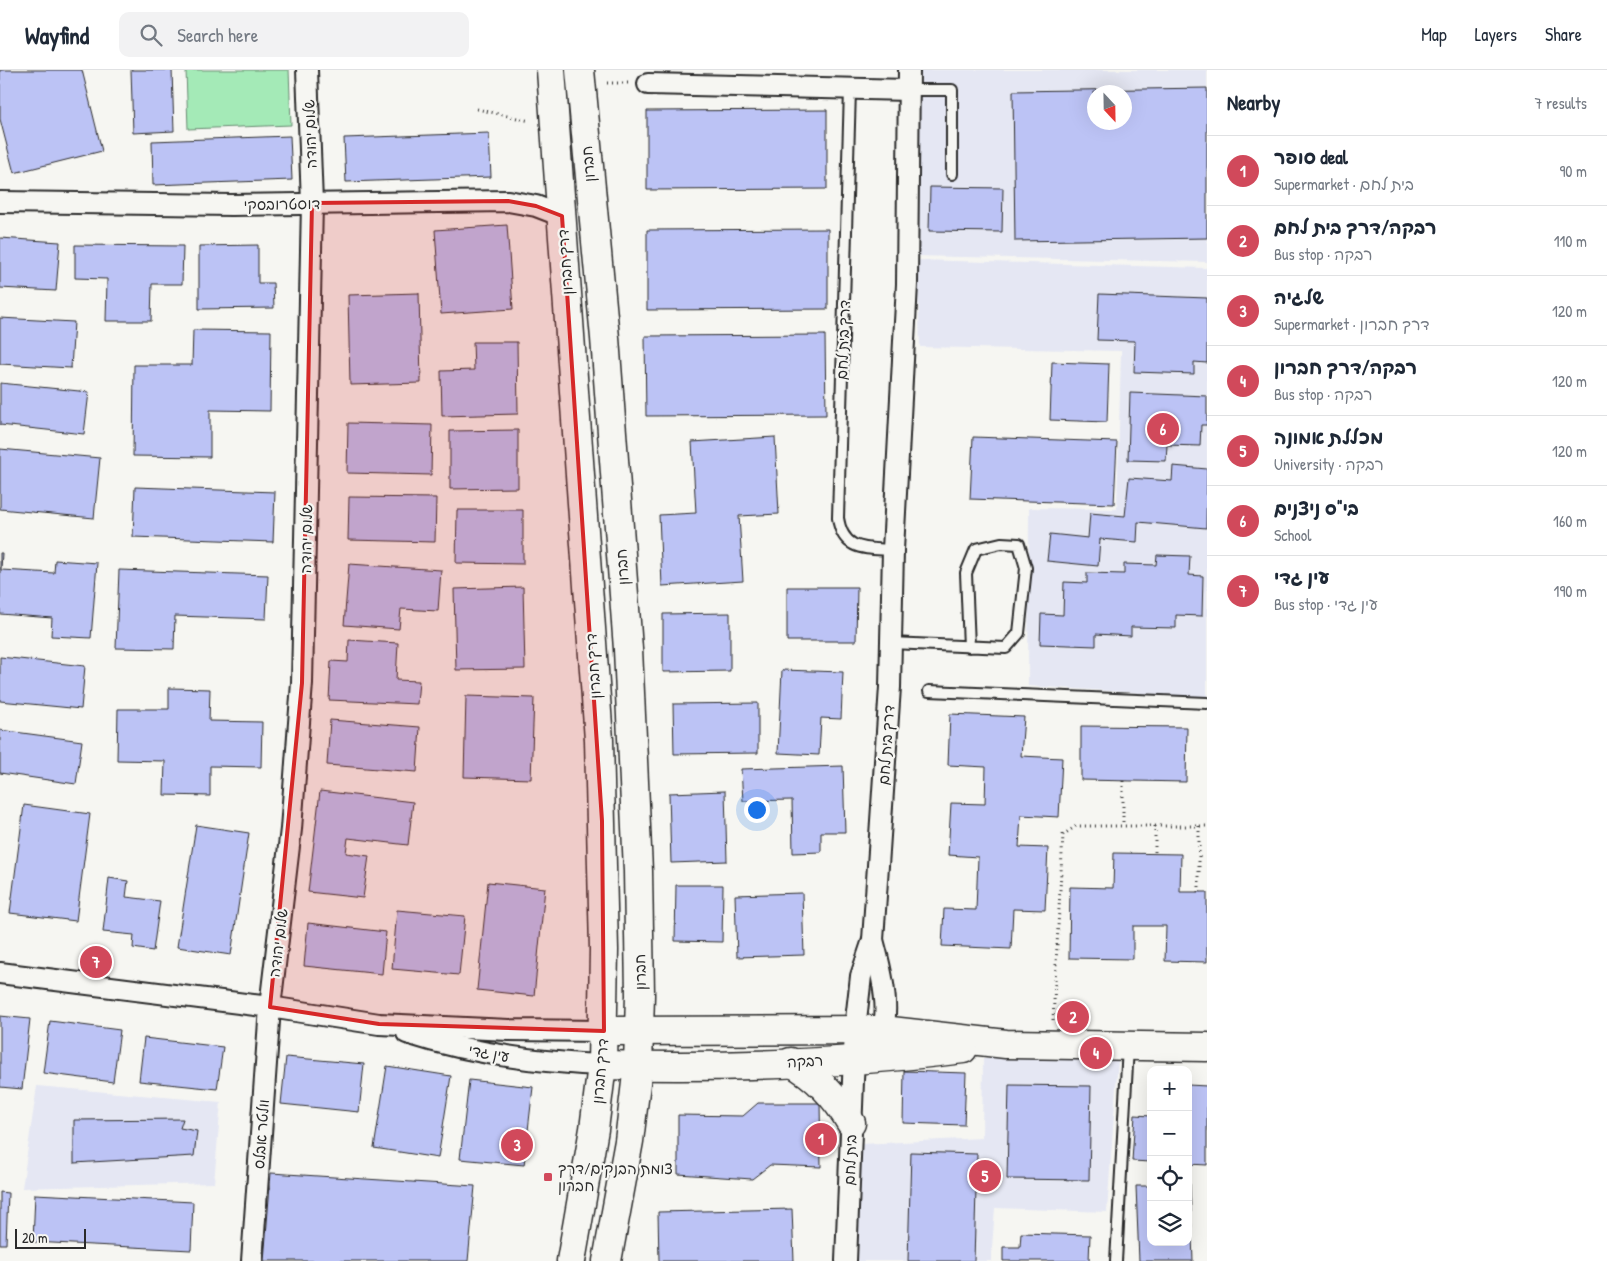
<!DOCTYPE html>
<html lang="en">
<head>
<meta charset="utf-8">
<style>
	:root { --surface:#fff; --page:#f2f2f3; --text:#1f2937; --muted:#747a83; --line:#e0e1e3; --accent:#d1495b }
	body { margin:0; font-family:"Patrick Hand","Playpen Sans Hebrew",sans-serif; background:var(--page); color:var(--text) }
	.controls { position:absolute; right:15px; bottom:15px; display:grid; overflow:hidden; border-radius:10px; box-shadow:0 5px 20px #0002 }
	.controls button { width:45px; height:45px; display:grid; place-items:center; padding:0; border:0; border-bottom:1px solid var(--line); background:var(--surface); color:var(--text); font:25px sans-serif }
	.compass { position:absolute; left:1087px; top:15px; width:45px; height:45px; border-radius:50%; background:var(--surface); box-shadow:0 5px 20px #0002; rotate:158deg }
	.scale { position:absolute; left:15px; bottom:12px; width:71px; box-sizing:border-box; padding-left:5px; border:2px solid #2b2b2b; border-top:0; font-size:14px; line-height:18px; white-space:nowrap; color:#2b2b2b; -webkit-text-stroke:4px #f6f6f2; paint-order:stroke }
	.you { position:absolute; left:756px; top:739px; width:18px; height:18px; margin:-12px; border:4px solid #fff; border-radius:50%; background:#1a73e8; box-shadow:0 0 0 8px #1a73e833 }
	.badge { display:grid; place-items:center; width:32px; height:32px; border-radius:50%; background:var(--accent); color:#fff; font-size:16px; font-weight:700 }
	.pin { position:absolute; translate:-50% -50%; border:2px solid #fff; box-shadow:0 1px 5px #0006 }
	.list { margin:0; padding:0; list-style:none }
	h2 { display:flex; justify-content:space-between; align-items:center; height:65px; margin:0; padding:0 20px; font-size:21px }
	h2 small { font-size:16px; font-weight:400; color:var(--muted) }
	.list li { display:grid; grid-template-columns:32px 1fr auto; gap:15px; align-items:center; box-sizing:border-box; height:70px; padding:0 20px; border-top:1px solid var(--line) }
	.list b { display:block; font-size:19px; white-space:nowrap }
	.list p { margin:0; font-size:16px; white-space:nowrap; color:var(--muted) }
	.list em { font-size:16px; font-style:normal; color:var(--muted) }
	.icon { flex:none; width:28px; height:28px; fill:none; stroke:currentColor; stroke-width:2; stroke-linecap:round; stroke-linejoin:round }
	.map { position:relative; flex:none; width:1207px; height:1191px; overflow:hidden }
	header { display:flex; align-items:center; gap:30px; box-sizing:border-box; height:70px; padding:0 25px; background:var(--surface); border-bottom:1px solid var(--line) }
	header strong { font-size:24px }
	nav { display:flex; gap:28px; margin-inline-start:auto; font-size:18px }
	.search { width:350px; height:45px; background:var(--page); display:flex; align-items:center; gap:12px; box-sizing:border-box; padding:0 18px; border-radius:10px; color:var(--muted); font-size:19px }
	main { display:flex }
	aside { flex:1; background:var(--surface) }
	.map>svg:first-child { display:block }
</style>
</head>
<body>
<header>
<strong>Wayfind</strong>
<div class="search"><svg class="icon" aria-label="search" viewBox="0 0 24 24"><circle cx="10" cy="10" r="6"/><path d="M15 15l6 6"/></svg>Search here</div>
<nav><a>Map</a><a>Layers</a><a>Share</a></nav>
</header>
<main>
<div class="map">
<svg width="1207" height="1191" viewBox="0 0 1207 1191">
	<rect width="100%" height="100%" fill="#f6f6f2"/>
	<filter id="ink" filterUnits="userSpaceOnUse"><feTurbulence type="fractalNoise" baseFrequency=".02" numOctaves="2"/><feDisplacementMap in="SourceGraphic" scale="10" xChannelSelector="R" yChannelSelector="G"/><feConvolveMatrix kernelMatrix="1 2 1 2 8 2 1 2 1" color-interpolation-filters="sRGB"/></filter>
	<g filter="url(#ink)">
		<!-- built -->
		<g fill="#e5e7f3" fill-rule="evenodd">
			<path d="M917 0H1207V192L912 186ZM1094 22H1124V52H1094Z"/>
			<path d="M917 190 1207 198V627L1028 616 1029 438 1117 439 1121 281 920 277Z"/>
			<path d="M983 988 1118 989 1107 1142 995 1138 991 1191H856L861 1074 982 1068Z"/>
			<path d="M37 1016 221 1032 214 1113 22 1118Z"/>
		</g>
		<!-- green -->
		<path fill="#a4eab7" stroke="#688a71" d="M186 0H289L291 55 188 59Z"/>
		<!-- building -->
		<g fill="#bcc3f5" stroke="#2b2b2b" fill-rule="evenodd">
			<path d="M0 0H82L102 81 14 103 0 49Z"/>
			<path d="M131 0H172L174 61 133 63Z"/>
			<path d="M1207 18V168L1015 171 1013 21ZM1094 22H1124V52H1094Z"/>
			<path d="M827 40V119L647 120V41Z"/>
			<path d="M489 63 491 107 346 112 344 68Z"/>
			<path d="M290 66 292 110 153 115 152 71Z"/>
			<path d="M930 117 1003 118 1002 162 929 161Z"/>
			<path d="M507 155 513 239 441 244 435 160Z"/>
			<path d="M828 159V239L647 240V160Z"/>
			<path d="M0 168 60 172 56 221 0 218Z"/>
			<path d="M75 175 183 176 182 214H152L151 251H106L107 209 75 208Z"/>
			<path d="M258 175V213H273L274 238 199 239V176Z"/>
			<path d="M419 223 421 313 350 315 348 225Z"/>
			<path d="M1099 224 1207 228V293L1194 292V304L1134 302 1135 271 1097 270Z"/>
			<path d="M0 248 74 252 71 298 0 294Z"/>
			<path d="M193 260 271 261 270 341 210 340V387L133 386 134 295H192Z"/>
			<path d="M825 265 826 345 646 346 645 266Z"/>
			<path d="M473 272H517L518 344 442 346 441 301 474 300Z"/>
			<path d="M1052 292 1109 294 1107 352 1050 350Z"/>
			<path d="M0 313 89 322 84 364 0 355Z"/>
			<path d="M1130 323 1207 326V355H1201L1200 376 1167 375 1166 391 1128 390Z"/>
			<path d="M348 353 432 355 431 405 347 403Z"/>
			<path d="M518 360V418L450 419V361Z"/>
			<path d="M775 367 779 444 739 446 743 511 662 516 659 445 696 443 692 372Z"/>
			<path d="M973 367 1117 372 1114 434 970 429Z"/>
			<path d="M0 379 100 388 94 448 0 439Z"/>
			<path d="M1173 396 1207 399 1206 458 1138 452 1137 472 1100 469 1098 496 1047 491 1050 464 1088 468 1090 443 1125 446 1129 408 1172 411Z"/>
			<path d="M135 417 275 422 273 472 133 467Z"/>
			<path d="M349 427 436 428 435 472 348 470Z"/>
			<path d="M457 440H523V494L456 493Z"/>
			<path d="M0 483H2L1 500 54 503 55 490 97 493 91 568 51 566 52 548 0 544Z"/>
			<path d="M1157 485 1190 486 1189 505 1203 506 1202 546 1176 545V558L1131 557V566L1096 564V576L1040 574 1041 544 1063 545 1064 512 1087 513V503L1124 504V494L1156 495Z"/>
			<path d="M349 494 441 500 438 541 401 539 399 559 344 555Z"/>
			<path d="M119 500 268 505 266 549 175 546 174 579 116 578Z"/>
			<path d="M523 517 525 599 456 600 454 519Z"/>
			<path d="M787 517H857L856 571H787Z"/>
			<path d="M730 543V601L663 602V544Z"/>
			<path d="M349 570 398 573 396 610 419 611 417 634 329 630 331 591 348 592Z"/>
			<path d="M0 587 85 596 81 639 0 631Z"/>
			<path d="M782 600 843 602 841 649 821 648 819 685 778 683Z"/>
			<path d="M169 618 210 619 209 651 262 652 261 697 210 696V726L164 725 165 691 117 690 118 639H169Z"/>
			<path d="M466 626 534 628 531 709 464 707Z"/>
			<path d="M758 633V683L674 684 673 634Z"/>
			<path d="M950 644 1024 647 1021 686 1062 688 1059 747 1021 745 1019 777 1048 778 1045 840 1013 839 1011 879 942 876 944 839 976 840 978 787 948 785 951 733 985 734 986 697 948 695Z"/>
			<path d="M330 650 420 657 417 702 327 695Z"/>
			<path d="M1081 656 1187 657 1186 712 1081 710Z"/>
			<path d="M0 660 82 671 76 714 0 703Z"/>
			<path d="M843 696 845 762H821V782L793 783 792 730 743 731 741 699Z"/>
			<path d="M320 721 413 732 408 775 348 768 346 783 369 786 363 828 308 822Z"/>
			<path d="M725 721 727 791 671 793 669 723Z"/>
			<path d="M24 735 90 744 76 851 10 843Z"/>
			<path d="M196 755 249 763 231 885 177 877Z"/>
			<path d="M1114 783 1181 784 1180 822H1207V892L1165 891 1166 856H1133V889L1069 888 1070 817 1113 818Z"/>
			<path d="M109 808 128 811 126 827 160 831 153 881 133 878 134 865 103 862Z"/>
			<path d="M488 812 545 818 534 926 477 920Z"/>
			<path d="M676 815H723L722 872 675 871Z"/>
			<path d="M802 823 804 885 737 887 735 825Z"/>
			<path d="M397 840 465 846 459 905 392 899Z"/>
			<path d="M308 853 386 862 382 904 304 896Z"/>
			<path d="M0 946 30 949 22 1019 0 1017Z"/>
			<path d="M50 951 120 960 113 1012 43 1003Z"/>
			<path d="M144 968 223 977 217 1019 139 1011Z"/>
			<path d="M286 987 364 994 359 1042 281 1034Z"/>
			<path d="M387 996 451 1006 438 1088 374 1078Z"/>
			<path d="M904 1001 966 1003 964 1055 903 1053Z"/>
			<path d="M469 1010 533 1017 524 1095 460 1089Z"/>
			<path d="M1009 1015 1091 1016 1089 1110 1007 1109Z"/>
			<path d="M1188 1015 1207 1016V1095L1188 1094Z"/>
			<path d="M758 1033H820L821 1097 770 1095 752 1109 678 1104V1045L743 1046Z"/>
			<path d="M1135 1045 1151 1046V1092L1132 1091Z"/>
			<path d="M183 1049 180 1058 197 1061 194 1086 74 1093V1050Z"/>
			<path d="M911 1082 977 1084 974 1191H908Z"/>
			<path d="M271 1103 475 1116 468 1191H264Z"/>
			<path d="M1188 1114H1190L1193 1191H1139L1136 1116H1151V1172H1188Z"/>
			<path d="M0 1122 8 1123 6 1174H0Z"/>
			<path d="M35 1124 193 1132 191 1180 33 1172Z"/>
			<path d="M792 1139 794 1191H659L658 1142Z"/>
			<path d="M1021 1163 1090 1165 1089 1191H1003V1177H1020Z"/>
		</g>
		<g fill="none" stroke-linecap="round" stroke-linejoin="round">
			<defs>
				<g id="lane">
					<path d="M850 19 838 448C843 482 866 478 893 480"/>
					<path d="M909 20H952V104"/>
					<path d="M891 573 1006 578 1019 563 1026 498 1019 474 1001 473 976 479 966 503 969 577"/>
					<path d="M929 621 1207 633"/>
					<path d="M1116 1191 1128 977"/>
				</g>
				<g id="street">
					<path d="M648 14 909 20"/>
					<path d="M0 132 232 135 508 131 536 136 562 146"/>
					<path d="M0 903 270 937 379 954 509 960 604 961"/>
					<path d="M407 963C471 984 535 992 602 995"/>
					<path d="M853 988C864 980 874 973 881 961 892 942 879 892 873 870"/>
					<path d="M252 1191 270 937 291 759 302 613 312 133 307 0"/>
					<path d="M846 1191 855 959 861 906 873 870 890 617 893 480 907 214 909 0"/>
				</g>
				<g id="secondary">
					<path d="M604 961 882 960 1006 974 1207 977"/>
					<path d="M791 992C818 1007 836 1027 851 1053"/>
					<path d="M602 995C719 998 847 994 963 979"/>
				</g>
				<g id="highway">
					<path d="M551 0 599 670 604 880 602 995 594 1059 571 1191"/>
					<path d="M580 0 605 268 628 579 638 801 640 925 638 996 629 1071 607 1191"/>
				</g>
			</defs>
			<!-- lane casing -->
			<use href="#lane" stroke="#2b2b2b" stroke-width="14"/>
			<!-- street casing -->
			<use href="#street" stroke="#2b2b2b" stroke-width="24"/>
			<!-- secondary casing -->
			<use href="#secondary" stroke="#2b2b2b" stroke-width="31"/>
			<!-- highway casing -->
			<use href="#highway" stroke="#2b2b2b" stroke-width="31"/>
			<!-- path -->
			<g stroke="#2b2b2b" stroke-width="3" stroke-dasharray="1 4" stroke-linecap="butt">
				<path d="M607 13H628"/>
				<path d="M477 39 530 51"/>
				<path d="M1123 711V755"/>
				<path d="M1155 756V783"/>
				<path d="M1199 756V822"/>
				<path d="M1053 950 1063 765 1076 756H1207"/>
			</g>
			<!-- lane -->
			<use href="#lane" stroke="#f6f6f2" stroke-width="10"/>
			<!-- street -->
			<use href="#street" stroke="#f6f6f2" stroke-width="20"/>
			<!-- secondary -->
			<use href="#secondary" stroke="#f6f6f2" stroke-width="28"/>
			<!-- highway -->
			<use href="#highway" stroke="#f6f6f2" stroke-width="28"/>
		</g>
	</g>
	<!-- marked area -->
	<path fill="#d62828" fill-opacity="0.2" stroke="#d62828" stroke-width="4" stroke-linejoin="round" d="M508 131 536 136 562 146 602 751 604 961 379 954 270 937 302 613 312 133Z"/>
	<!-- markers -->
	<rect fill="#d1495b" stroke="#f6f6f2" stroke-width="2" x="543" y="1102" width="10" height="10" rx="2.5"/>
	<g text-anchor="middle" dominant-baseline="central" stroke-width="4.5" stroke-linejoin="round" paint-order="stroke">
		<!-- street labels -->
		<g font-size="15" fill="#2b2b2b" stroke="#f6f6f2">
			<text transform="translate(310 64) rotate(-92)">שלום יהודה</text>
			<text transform="translate(588 94) rotate(-95)">חברון</text>
			<text transform="translate(282 134) rotate(-1)">דוסטרובסקי</text>
			<text transform="translate(565 192) rotate(-94)">דרך חברון</text>
			<text transform="translate(843 270) rotate(-88)">דרך בית לחם</text>
			<text transform="translate(306 469) rotate(-89)">שלום יהודה</text>
			<text transform="translate(622 497) rotate(-94)">חברון</text>
			<text transform="translate(593 596) rotate(-94)">דרך חברון</text>
			<text transform="translate(886 675) rotate(-86)">דרך בית לחם</text>
			<text transform="translate(278 873) rotate(-83)">שלום יהודה</text>
			<text transform="translate(640 902) rotate(-91)">חברון</text>
			<text transform="translate(489 983) rotate(10)">עין גדי</text>
			<text transform="translate(805 991) rotate(-3)">רבקה</text>
			<text transform="translate(600 1001) rotate(-85)">דרך חברון</text>
			<text transform="translate(261 1064) rotate(-86)">וולטר אבלס</text>
			<text transform="translate(850 1090) rotate(-88)">בית לחם</text>
		</g>
		<!-- poi labels -->
		<g font-size="15" fill="#2b2b2b" stroke="#f6f6f2" text-anchor="start">
			<text x="558" y="1098">צומת הבנקים/דרך<tspan x="558" dy="17">חברון</tspan></text>
		</g>
	</g>
</svg>
<div class="controls">
<button>+</button>
<button>−</button>
<button><svg class="icon" aria-label="locate" viewBox="0 0 24 24"><circle cx="12" cy="12" r="6"/><path d="M12 2v4M12 18v4M2 12h4M18 12h4"/></svg></button>
<button><svg class="icon" aria-label="layers" viewBox="0 0 24 24"><path d="M12 4l9 5-9 5-9-5zM3 14l9 5 9-5"/></svg></button>
</div>
<svg class="compass" viewBox="-18 -18 36 36"><path d="M0-13l5 13h-10z" fill="#e53935"/><path d="M0 13l5-13h-10z" fill="#747a83"/></svg>
<div class="scale">20 m</div>
<div class="you"></div>
<div class="pin badge" style="left:821px;top:1069px">1</div>
<div class="pin badge" style="left:1073px;top:947px">2</div>
<div class="pin badge" style="left:517px;top:1075px">3</div>
<div class="pin badge" style="left:1096px;top:983px">4</div>
<div class="pin badge" style="left:985px;top:1106px">5</div>
<div class="pin badge" style="left:1163px;top:359px">6</div>
<div class="pin badge" style="left:96px;top:892px">7</div>
</div>
<aside>
<h2>Nearby<small>7 results</small></h2>
<ul class="list">
<li><span class="badge">1</span><div><b>סופר deal</b><p>Supermarket · בית לחם</p></div><em>90 m</em></li>
<li><span class="badge">2</span><div><b>רבקה/דרך בית לחם</b><p>Bus stop · רבקה</p></div><em>110 m</em></li>
<li><span class="badge">3</span><div><b>שלגיה</b><p>Supermarket · דרך חברון</p></div><em>120 m</em></li>
<li><span class="badge">4</span><div><b>רבקה/דרך חברון</b><p>Bus stop · רבקה</p></div><em>120 m</em></li>
<li><span class="badge">5</span><div><b>מכללת אמונה</b><p>University · רבקה</p></div><em>120 m</em></li>
<li><span class="badge">6</span><div><b>בי&quot;ס ניצנים</b><p>School</p></div><em>160 m</em></li>
<li><span class="badge">7</span><div><b>עין גדי</b><p>Bus stop · עין גדי</p></div><em>190 m</em></li>
</ul>
</aside>
</main>
</body>
</html>
